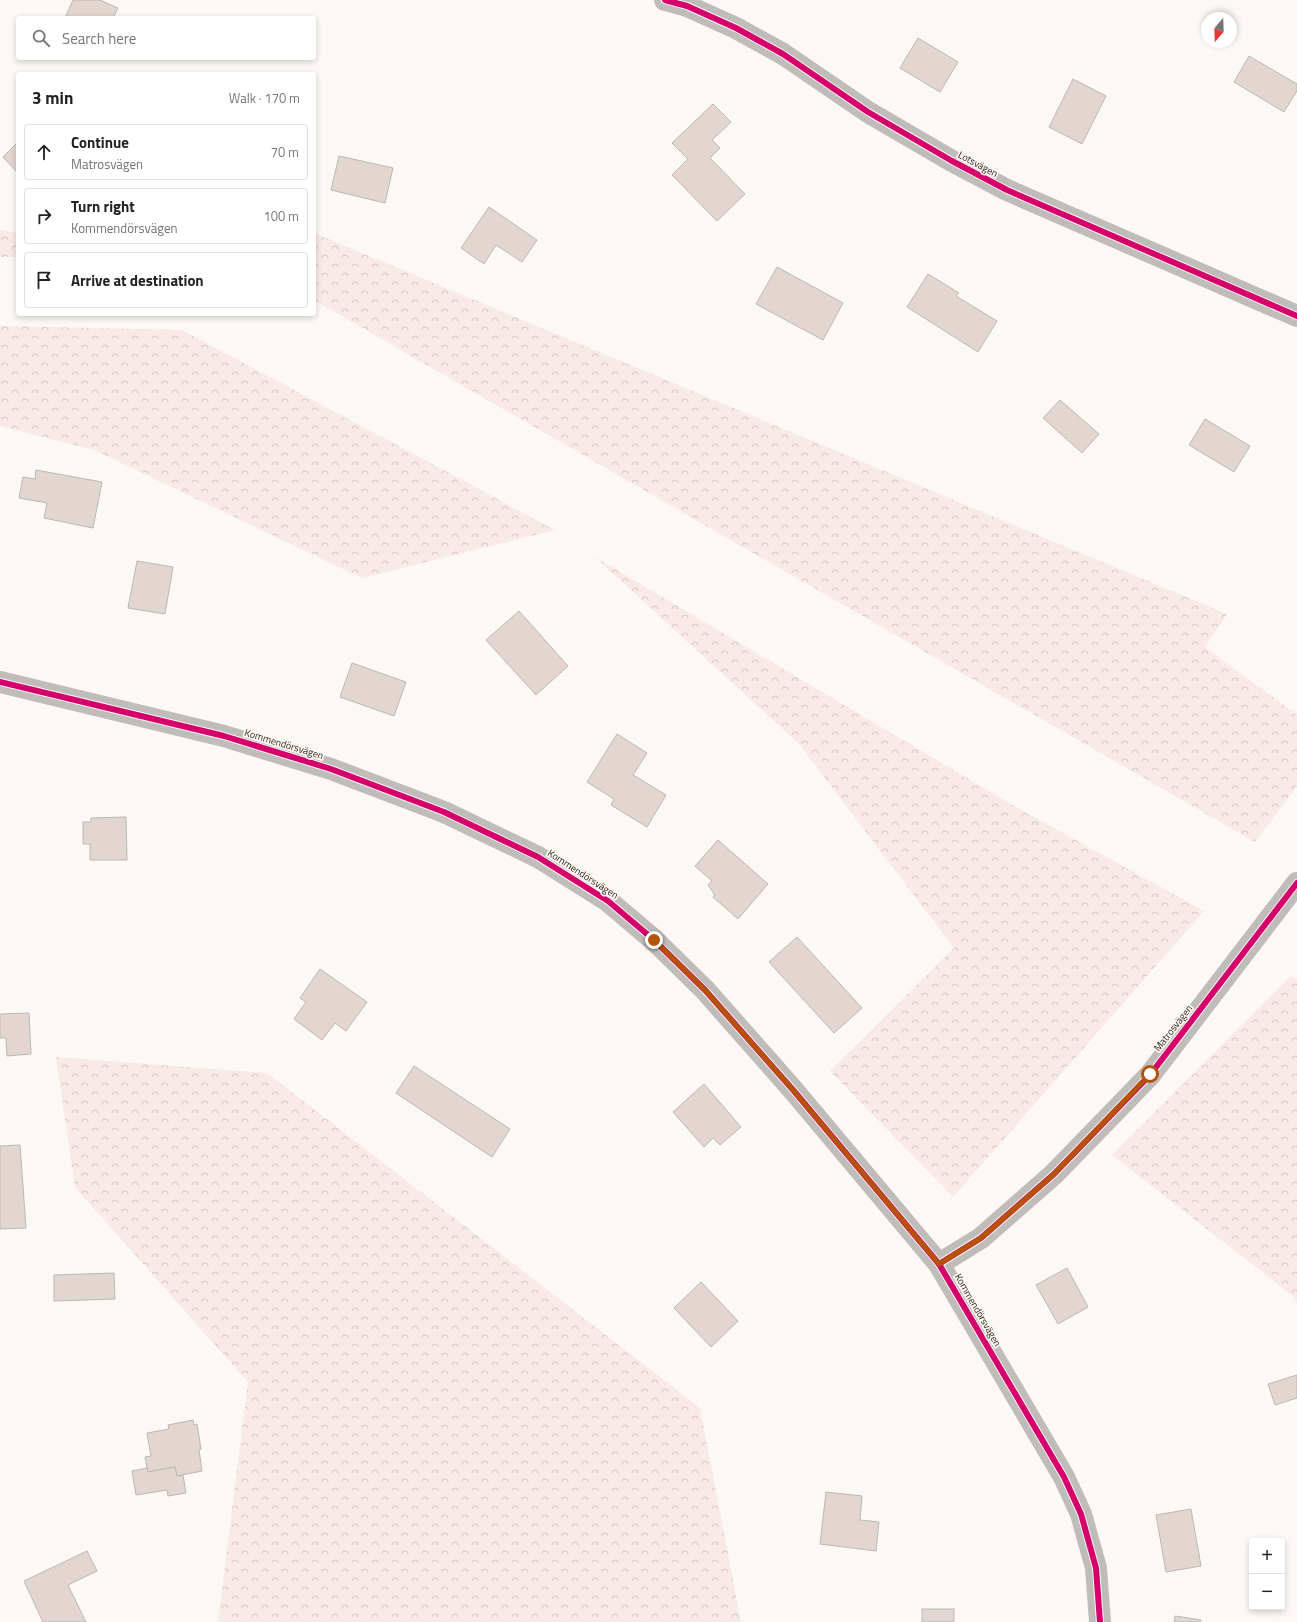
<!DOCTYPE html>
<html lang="en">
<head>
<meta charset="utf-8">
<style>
	:root { --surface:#fff; --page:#f6f6f6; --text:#222; --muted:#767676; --line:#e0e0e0 }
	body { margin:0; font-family:"Titillium Web",sans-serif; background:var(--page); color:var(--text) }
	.controls { position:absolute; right:12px; bottom:12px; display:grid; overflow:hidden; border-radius:4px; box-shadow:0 2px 6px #0003 }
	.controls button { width:36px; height:36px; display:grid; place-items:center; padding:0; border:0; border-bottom:1px solid var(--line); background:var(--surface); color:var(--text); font:20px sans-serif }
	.compass { position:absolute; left:1201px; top:12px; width:36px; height:36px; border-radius:50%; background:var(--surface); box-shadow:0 2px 6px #0003; rotate:199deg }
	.stop { position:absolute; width:12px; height:12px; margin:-9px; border:3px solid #b45309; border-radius:50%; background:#fff }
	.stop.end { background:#b45309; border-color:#fff; box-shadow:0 1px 4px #0008 }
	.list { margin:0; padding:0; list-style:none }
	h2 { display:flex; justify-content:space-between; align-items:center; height:52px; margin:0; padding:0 16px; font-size:17px }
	h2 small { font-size:13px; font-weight:400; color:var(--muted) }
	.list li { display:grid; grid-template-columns:26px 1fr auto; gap:12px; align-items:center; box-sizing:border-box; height:56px; margin:0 8px 8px; padding:0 8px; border:1px solid var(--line); border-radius:4px }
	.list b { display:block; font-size:15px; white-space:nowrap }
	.list p { margin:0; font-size:13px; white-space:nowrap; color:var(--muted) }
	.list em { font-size:13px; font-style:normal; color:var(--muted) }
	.icon { flex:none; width:22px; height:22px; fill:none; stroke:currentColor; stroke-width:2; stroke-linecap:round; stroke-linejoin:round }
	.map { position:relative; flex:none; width:1297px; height:1622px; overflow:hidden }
	.search { position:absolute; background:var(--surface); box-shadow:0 2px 6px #0003; left:16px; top:16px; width:300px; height:44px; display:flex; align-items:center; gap:10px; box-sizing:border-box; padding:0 14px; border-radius:4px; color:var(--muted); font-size:15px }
	.panel { position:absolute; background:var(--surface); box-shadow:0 2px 6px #0003; left:16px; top:72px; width:300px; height:244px; border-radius:4px }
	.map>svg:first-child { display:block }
</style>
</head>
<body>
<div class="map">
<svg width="1297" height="1622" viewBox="0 0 1297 1622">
	<defs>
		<pattern id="forest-crowns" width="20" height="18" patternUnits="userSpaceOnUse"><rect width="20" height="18" fill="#f9e9e7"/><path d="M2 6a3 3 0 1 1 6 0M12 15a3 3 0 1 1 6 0" fill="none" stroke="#d5c7c5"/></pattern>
	</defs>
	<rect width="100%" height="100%" fill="#fbf8f5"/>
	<!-- forest -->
	<g fill="url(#forest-crowns)">
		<path d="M0 230 18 233V257H0Z"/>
		<path d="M314 233 1227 614 1205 647 1297 715V786L1255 842 314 300Z"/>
		<path d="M0 326 182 330 555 530 362 578 94 450 0 426Z"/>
		<path d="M595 557 1009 803 1204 911 953 1197 830 1071 954 948 800 745Z"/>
		<path d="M1291 976 1297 979V1303L1293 1296 1112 1155Z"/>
		<path d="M56 1057 267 1073 700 1408 741 1622H218L248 1382 75 1187Z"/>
	</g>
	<!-- building -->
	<g fill="#e3d6d0" stroke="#bdb7b3">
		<path d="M73 0H100L118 8 113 18H65Z"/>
		<path d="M918 38 958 62 940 92 900 68Z"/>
		<path d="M1249 56 1297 84V91L1284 112 1234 82Z"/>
		<path d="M1073 79 1106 96 1082 144 1049 127Z"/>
		<path d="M713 104 731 122 712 140 720 148 710 158 745 194 717 221 672 175 688 159 672 143Z"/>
		<path d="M18 142V173L3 157Z"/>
		<path d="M339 156 393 168 385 203 331 190Z"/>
		<path d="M489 207 537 240 522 262 496 245 484 264 461 248Z"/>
		<path d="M777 267 843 303 823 340 756 304Z"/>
		<path d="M928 274 959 293 956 296 997 321 978 352 907 307Z"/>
		<path d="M1060 400 1099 434 1082 453 1043 418Z"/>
		<path d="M1205 419 1250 446 1234 472 1189 445Z"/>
		<path d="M36 470 102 482 93 528 44 518 47 503 19 498 23 477 35 479Z"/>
		<path d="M137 561 173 567 165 614 128 608Z"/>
		<path d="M519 611 568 666 536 695 486 640Z"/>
		<path d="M352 663 406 682 394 716 340 697Z"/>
		<path d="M617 734 647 753 633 775 666 795 647 827 611 805 614 799 587 782Z"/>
		<path d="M126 817 127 860H90V844H83V822H91V818Z"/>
		<path d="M718 840 768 884 738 919 713 897 715 895 708 885 712 881 695 866Z"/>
		<path d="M797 937 862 1008 834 1033 769 962Z"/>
		<path d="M320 969 367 1002 346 1031 335 1023 322 1040 294 1019 306 1002 300 998Z"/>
		<path d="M29 1013 31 1054 7 1056 6 1038H0V1014Z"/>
		<path d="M414 1066 510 1129 492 1157 396 1093Z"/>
		<path d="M704 1084 741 1127 720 1145 713 1138 704 1147 673 1112Z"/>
		<path d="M20 1145 26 1228 0 1229V1146Z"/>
		<path d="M1067 1268 1088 1307 1058 1324 1036 1285Z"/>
		<path d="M114 1273 115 1299 54 1301V1275Z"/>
		<path d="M701 1282 738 1321 711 1347 674 1308Z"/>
		<path d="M1297 1375V1398L1275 1405 1268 1384Z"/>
		<path d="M193 1420 194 1425 197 1424 201 1449 199 1450 202 1471 177 1476 175 1467 148 1472 145 1457 151 1456 147 1433 169 1429 168 1425Z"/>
		<path d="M175 1467 177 1476 183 1475 186 1493 168 1496 167 1490 136 1495 132 1471 147 1468 148 1472Z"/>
		<path d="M826 1492 862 1496 860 1520 879 1522 876 1551 820 1544Z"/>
		<path d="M1191 1509 1201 1566 1166 1572 1156 1515Z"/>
		<path d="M87 1551 97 1571 68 1585 86 1622H43L24 1581Z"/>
		<rect x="922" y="1609" width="32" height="13"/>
		<path d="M1175 1616 1201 1620 1200 1622H1174Z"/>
	</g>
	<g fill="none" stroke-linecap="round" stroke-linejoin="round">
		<!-- minor -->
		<g stroke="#bfbdb9" stroke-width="22">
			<path d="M665 0 687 6 736 28 783 54 868 112 952 161 1007 190 1297 316"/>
			<path d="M0 682 224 736 331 769 444 812 538 857 608 901 654 940 705 990 794 1091 939 1264 1064 1477 1081 1514 1096 1568 1100 1622"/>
			<path d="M939 1264 981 1238 1054 1174 1150 1075 1297 883"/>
		</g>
		<defs>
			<g id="cycleway">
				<path d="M665 0 687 6 736 28 783 54 868 112 952 161 1007 190 1297 316"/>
				<path d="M0 682 224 736 331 769 444 812 538 857 608 901 654 940 705 990 794 1091 939 1264 1064 1477 1081 1514 1096 1568 1100 1622"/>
				<path d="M939 1264 981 1238 1054 1174 1150 1075 1297 883"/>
			</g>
		</defs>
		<!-- cycleway casing -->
		<use href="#cycleway" stroke="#fdf8f3" stroke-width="8"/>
		<!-- cycleway -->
		<use href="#cycleway" stroke="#d6006c" stroke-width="6"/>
	</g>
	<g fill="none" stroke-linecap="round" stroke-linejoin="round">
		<!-- route -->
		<path stroke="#b45309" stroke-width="5" d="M654 940 705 990 794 1091 939 1264 981 1238 1054 1174 1150 1074"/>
	</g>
	<g text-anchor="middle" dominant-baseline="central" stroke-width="3.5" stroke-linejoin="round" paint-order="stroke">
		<!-- street labels -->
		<g font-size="10" fill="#271f17" stroke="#fdf8f3">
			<text transform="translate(978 164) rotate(28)">Lotsvägen</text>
			<text transform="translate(284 744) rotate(17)">Kommendörsvägen</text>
			<text transform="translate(583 874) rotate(33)">Kommendörsvägen</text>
			<text transform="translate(1173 1028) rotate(-52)">Matrosvägen</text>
			<text transform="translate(978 1310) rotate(60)">Kommendörsvägen</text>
		</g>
	</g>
</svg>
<div class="controls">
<button>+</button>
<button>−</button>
</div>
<svg class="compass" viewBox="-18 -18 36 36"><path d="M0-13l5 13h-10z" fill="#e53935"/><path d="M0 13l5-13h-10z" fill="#767676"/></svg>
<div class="stop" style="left:1150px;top:1074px"></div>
<div class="stop end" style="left:654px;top:940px"></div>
<div class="search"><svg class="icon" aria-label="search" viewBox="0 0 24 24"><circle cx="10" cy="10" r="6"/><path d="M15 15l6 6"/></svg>Search here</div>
<section class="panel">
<h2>3 min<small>Walk · 170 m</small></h2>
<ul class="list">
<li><svg class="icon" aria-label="ahead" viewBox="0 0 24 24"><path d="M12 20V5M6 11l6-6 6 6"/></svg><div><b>Continue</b><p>Matrosvägen</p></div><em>70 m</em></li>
<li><svg class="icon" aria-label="right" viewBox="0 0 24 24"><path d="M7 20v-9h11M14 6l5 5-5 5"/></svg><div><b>Turn right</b><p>Kommendörsvägen</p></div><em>100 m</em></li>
<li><svg class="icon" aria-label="arrive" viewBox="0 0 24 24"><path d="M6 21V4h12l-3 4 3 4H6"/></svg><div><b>Arrive at destination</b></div></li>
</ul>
</section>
</div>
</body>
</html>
